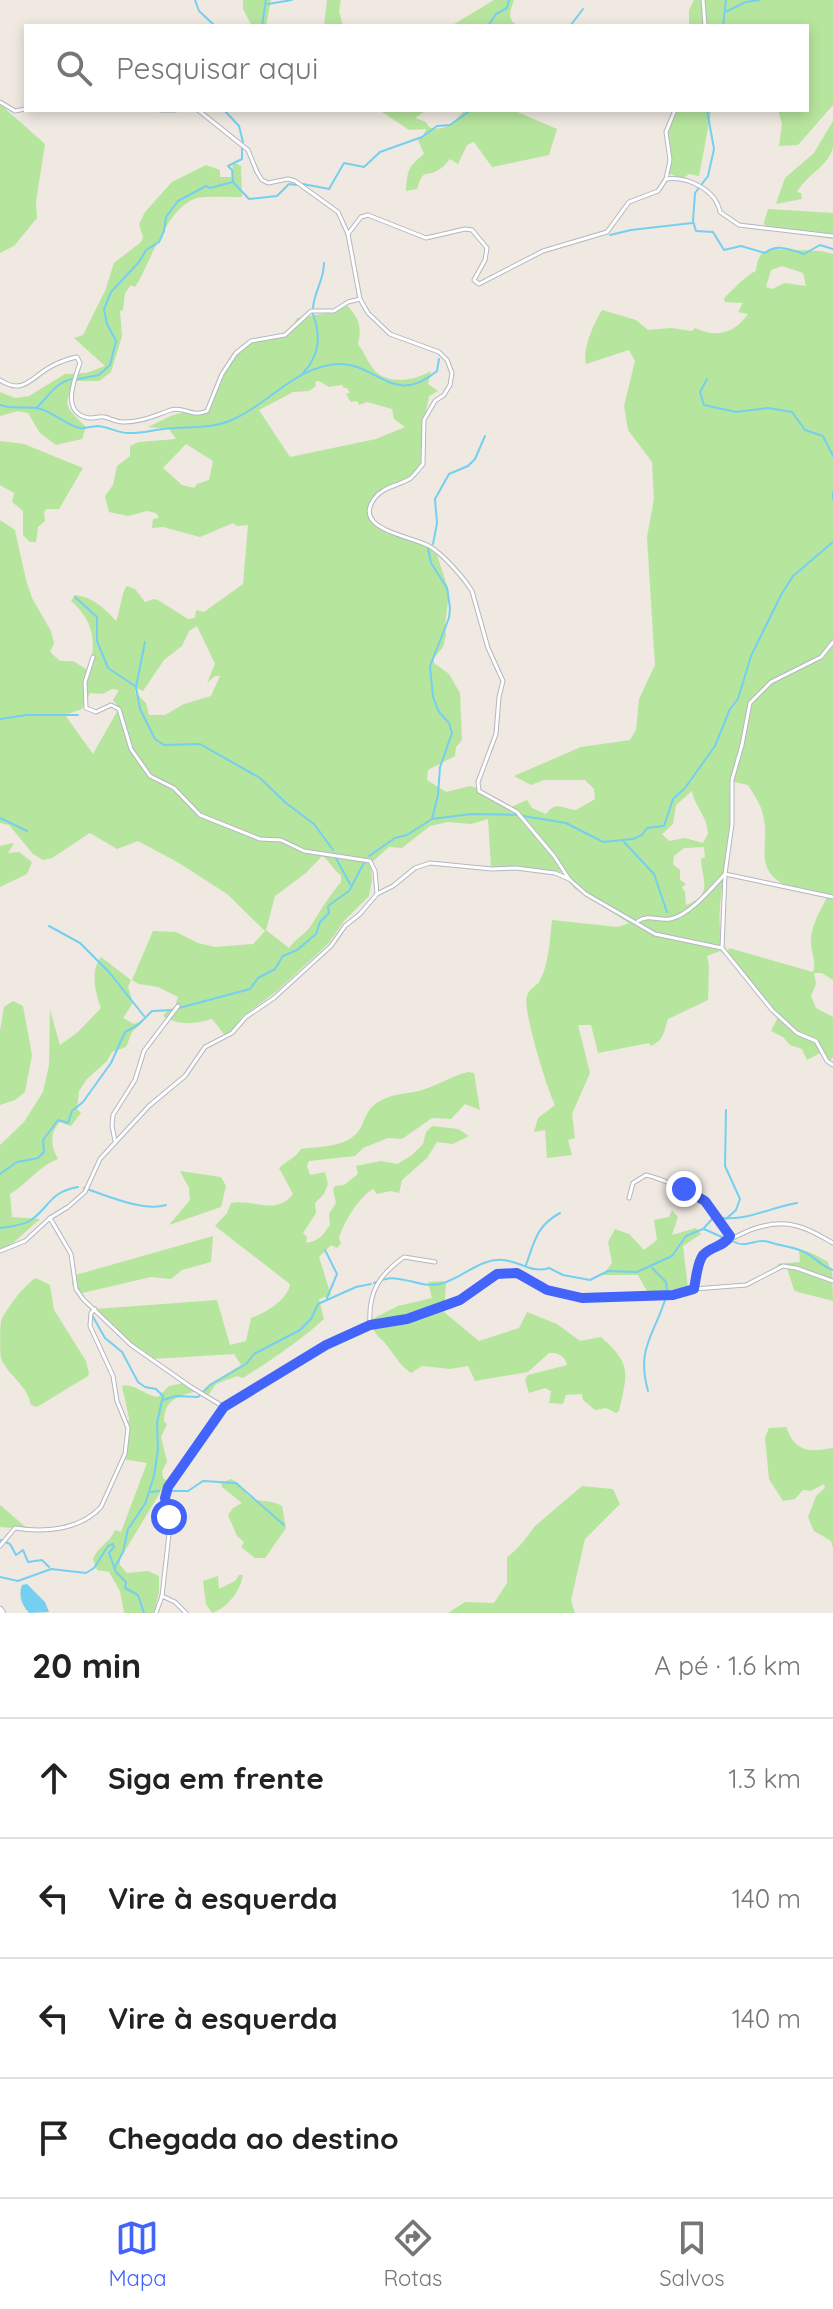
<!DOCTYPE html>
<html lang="pt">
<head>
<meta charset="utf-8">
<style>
	:root { --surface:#fff; --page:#f2f2f2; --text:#222; --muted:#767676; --line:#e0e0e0; --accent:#4264fb }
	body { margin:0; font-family:Quicksand,sans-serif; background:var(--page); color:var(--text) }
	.stop { position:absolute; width:24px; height:24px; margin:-18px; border:6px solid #4264fb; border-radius:50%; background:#fff }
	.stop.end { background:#4264fb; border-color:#fff; box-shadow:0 2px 8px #0008 }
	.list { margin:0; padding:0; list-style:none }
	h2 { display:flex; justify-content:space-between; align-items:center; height:104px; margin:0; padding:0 32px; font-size:34px }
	h2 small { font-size:26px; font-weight:400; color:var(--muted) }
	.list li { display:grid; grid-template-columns:52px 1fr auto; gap:24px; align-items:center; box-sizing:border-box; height:120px; padding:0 32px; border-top:2px solid var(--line) }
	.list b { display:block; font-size:30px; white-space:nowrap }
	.list em { font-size:26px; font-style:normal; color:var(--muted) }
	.icon { flex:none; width:44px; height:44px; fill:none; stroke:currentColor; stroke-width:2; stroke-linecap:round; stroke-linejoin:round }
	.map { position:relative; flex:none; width:833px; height:1613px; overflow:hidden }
	.search { position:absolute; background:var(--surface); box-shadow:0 4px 12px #0003; left:24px; right:24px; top:24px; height:88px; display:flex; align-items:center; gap:20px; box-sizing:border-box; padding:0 28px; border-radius:0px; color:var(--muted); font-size:30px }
	.sheet { height:584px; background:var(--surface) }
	nav { display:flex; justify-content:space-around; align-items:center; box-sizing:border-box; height:112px; border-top:2px solid var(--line); background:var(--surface); font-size:22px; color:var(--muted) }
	nav a { display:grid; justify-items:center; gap:4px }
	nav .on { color:var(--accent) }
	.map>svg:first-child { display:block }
</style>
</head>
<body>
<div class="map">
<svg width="833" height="1613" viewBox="0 0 833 1613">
	<rect width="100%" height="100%" fill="#efe9e1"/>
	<!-- green -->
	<g fill="#b6e59e" fill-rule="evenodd">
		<path d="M243 0H271L266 26H252L243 9Z"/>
		<path d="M327 0H341L339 11 343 26H324Z"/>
		<path d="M494 0H514C510 11 506 20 519 26H451Z"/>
		<path d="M694 0H833V105L798 145 779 146 782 124 778 110H807V26H689V10Z"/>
		<path d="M0 104 45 144 36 202 37 218 14 246 0 253Z"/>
		<path d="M379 110H427L415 118 426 122 429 127C446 133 454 121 465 110H513L557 129 549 155 492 167 474 142 467 145 458 164 450 159C447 162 444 167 440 169 425 179 424 166 417 189L406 191C408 171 406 168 424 154L418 140 423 136 426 129 409 130Z"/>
		<path d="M675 110H741L711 112 699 176 689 174 682 179 666 172 670 159 665 137Z"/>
		<path d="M833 121C833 129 833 139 833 147 829 166 806 175 797 192L801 193 802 199 776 204 785 178 814 153Z"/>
		<path d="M233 162 241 166 242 197C232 197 203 196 197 198 166 207 151 263 135 287L131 285 125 293 123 310 120 311 122 336 111 372 99 381H77C60 407 67 407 86 427L82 439 56 445 40 433 28 413 18 411 0 416V392L15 398 29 396 65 374 86 373 105 366 74 338 83 335 105 291 114 263 141 242 143 237 139 224 145 212 172 182 206 165 220 170V177H232Z"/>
		<path d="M768 209 833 213V239L765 228 764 222Z"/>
		<path d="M772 249 821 251 833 254V980L822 973H814L816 984 811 996 816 1008 833 1017V1057L828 1064 820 1053 807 1060 802 1049 790 1045 783 1037 771 1031 778 1017 728 956 720 951 707 956 709 965 708 1000 668 1019C664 1031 664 1040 651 1046L649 1043 598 1053 591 1025H578L590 1073 572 1114 575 1138 568 1140 572 1155 547 1158 545 1130 534 1132 538 1118 555 1105C548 1091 522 1010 527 996 529 989 535 987 539 982 549 966 550 938 552 920L618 927 629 923 575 889 562 872 491 867 488 819 471 824 448 822 430 826 402 848 389 847 371 863 372 880 369 896 344 921 328 944 277 991 243 1016 230 1033 224 1034 212 1019C195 1024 179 1026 163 1016L168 1010 175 1007 178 997 158 987 139 984 132 980 153 931 176 932 198 943 215 947 253 944 265 931 227 894 179 863 138 841 117 849 90 833 52 858 43 860 33 854 9 825 0 823V520L15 530 26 580 32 598 51 631 54 643 50 652 60 661H73L88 670C98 644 93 619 71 601L75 595C93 597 104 608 116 621 120 612 122 590 127 586L135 589 145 602 154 599 158 600 188 619 195 618 196 610 204 612 243 584 248 525 237 526 233 523 200 537 163 527 152 528 153 519 159 518 156 513 147 511 128 516 109 512 105 496 113 485 117 466 130 456V446L139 442 176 439 169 429 148 427C166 419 179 408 199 415L208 409C216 387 223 358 244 344 263 332 287 343 297 318L334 312 347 305C359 319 362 326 358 344 365 353 368 364 376 372 391 385 416 380 431 371L428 384 438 391 429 396 423 428 424 465C405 482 381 488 368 511L375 526 388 534H400L421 542 437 555 449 591 445 626 446 635 443 647 434 658V663L449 674 460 693 462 740 456 747 455 756 428 770 427 780 446 792 470 786 477 788 487 798 511 807 527 800 532 808 546 814C556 800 562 809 576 810L595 799 594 789 585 780H544L531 785 514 776 581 747 630 740 636 730 639 699 655 665 647 537 654 499 652 462 628 430 624 406 635 361 629 350 586 364C582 349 594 323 602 310L636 320 648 330 671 328 692 331 695 328C716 338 734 334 748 314L738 312 743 303 725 302 724 298C732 291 747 274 756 271 757 259 760 251 772 249ZM782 266 803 273 806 286 785 283 772 289 766 287 771 270ZM319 381 329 387 342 385 344 388H347L350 393 346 394 351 402 357 401 359 405 367 402 392 409 394 419 405 427 376 439 290 457 259 410 293 392 309 391 316 386 315 382ZM186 444 213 461 209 480 197 484 194 488 182 485 163 468ZM197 626 215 664 207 683 215 676H220L211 696 184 704 165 715H149L146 703 135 692 137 688 143 691 164 660 182 646 189 631ZM112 689 119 690 113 700 119 708 93 754 65 715 82 709 90 693 103 694ZM730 781 748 785C755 796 762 806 764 819 769 848 754 868 785 885 797 892 814 894 827 897 821 910 811 925 811 940 810 951 817 961 813 972L729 948 728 951C709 932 728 858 731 832 732 815 729 797 730 781ZM692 791C695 807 708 817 708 834L703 843 685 838 669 841 662 834 673 824 676 805ZM704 847 705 857 701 859C702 881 714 894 686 905L685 892 682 887 686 884 680 880V870L673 864 674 856 684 848ZM322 856C331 861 333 871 341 875V882C329 896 322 908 312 924 307 933 296 938 289 948L266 930 275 896 306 873Z"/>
		<path d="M0 441 24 444 83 468 59 509H46L44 513 45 521 38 527 36 542H30L23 535V511L12 502 14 493 0 485Z"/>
		<path d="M14 843 8 853 19 852 32 862 27 874 0 887V846Z"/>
		<path d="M101 957 131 980 128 987 133 1003 123 1018 134 1024 145 1019 132 1032 126 1047 112 1052 107 1061 87 1079 79 1091 77 1109 81 1113 71 1126 60 1122C49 1133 51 1147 58 1159 39 1166 27 1184 10 1194L12 1217 40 1219 14 1242 0 1249V1145L24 1122 43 1092 49 1065 50 1010 60 1045 78 1032 101 1008C95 992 90 971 101 957Z"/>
		<path d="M13 1001 23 1006 32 1055 25 1092 15 1100 0 1105V1031L4 1007Z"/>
		<path d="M468 1072 474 1073 480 1110 465 1104 451 1119 432 1118 402 1139 388 1138 363 1148 355 1156 309 1161 307 1166 310 1175 325 1172 328 1184 324 1194 315 1203 316 1213 303 1233 307 1237 306 1243C319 1241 322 1236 330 1225L329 1214 336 1203 333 1189 335 1186 344 1185 358 1174 356 1166 381 1161 397 1164 411 1156 423 1144 426 1132 432 1126 458 1129 469 1136 453 1144 437 1142 427 1158 402 1180 399 1193 391 1191 377 1194 373 1189C358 1198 344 1222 339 1238L341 1243 337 1248 331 1245 319 1257 331 1295 319 1299 324 1319C299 1342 271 1360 243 1378L237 1376 216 1384 207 1397 200 1394 211 1383 241 1365 234 1354 152 1359 118 1336 95 1309 217 1300 230 1345 246 1341 251 1318C265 1313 288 1300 290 1284L215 1226 227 1213 231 1203C254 1199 276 1216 293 1194L279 1168C286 1161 296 1158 301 1149 321 1146 352 1148 362 1125 367 1114 368 1108 380 1101 396 1092 406 1095 422 1090 438 1085 452 1076 468 1072Z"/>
		<path d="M180 1171 221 1177 226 1186 221 1207 169 1225 190 1200 189 1188Z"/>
		<path d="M672 1210 678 1217 672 1235 696 1228 701 1234 683 1246 688 1288 648 1293 638 1275H603L612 1263 608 1242 615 1229 629 1234 644 1250 657 1240 654 1220 669 1217Z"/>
		<path d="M213 1236 211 1262 182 1270 171 1279 151 1277 78 1294 72 1284V1276Z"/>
		<path d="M799 1250C810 1250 817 1257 827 1261L832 1272 833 1301 798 1292 794 1290 787 1268 776 1264 800 1262Z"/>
		<path d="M36 1278 50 1285 54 1310 86 1361 89 1373 88 1376 37 1407 31 1405C27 1384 8 1376 1 1358 0 1351 0 1328 1 1321 6 1309 25 1284 36 1278Z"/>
		<path d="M441 1281 446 1283 444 1312 479 1341 519 1328 527 1312 557 1324 580 1341 601 1337C633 1365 627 1374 619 1411L616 1413 606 1408 595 1410 583 1400 582 1394 566 1395 563 1404 549 1403 551 1391 545 1388 529 1393 525 1380 528 1375 567 1365C566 1357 557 1352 549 1353L528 1372 475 1381 468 1366 450 1369 422 1366 411 1373C399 1364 398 1360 389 1348 379 1334 377 1341 370 1320L398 1306 432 1298 428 1282Z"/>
		<path d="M185 1383 194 1392C177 1396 164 1401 164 1421L167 1424 161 1437 167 1462 162 1471 163 1478 167 1481 120 1559V1565L127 1573 148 1571 159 1576V1592L154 1613H124L120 1591 109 1572 97 1570 93 1559C98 1546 111 1542 115 1530L121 1532 147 1463 122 1459 129 1418 122 1386C136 1383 145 1396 158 1397L169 1386Z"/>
		<path d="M786 1427C796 1453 809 1452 833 1448V1548L831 1541 814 1531 808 1517 816 1496 825 1488 824 1484 811 1491 803 1490 795 1499 783 1501 769 1479 765 1438 769 1428Z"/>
		<path d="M231 1479C241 1483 242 1491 250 1497 260 1503 272 1499 282 1506L286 1528 265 1558H255L241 1547 244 1542 237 1536 228 1515 233 1508 242 1503 222 1487 221 1483Z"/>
		<path d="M582 1486 613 1489 620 1504 585 1539 571 1600 575 1613H448L465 1602 494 1603 507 1583V1557C517 1550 527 1538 534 1527Z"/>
		<path d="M0 1505 28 1529 0 1527Z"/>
		<path d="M239 1575H243C240 1592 227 1608 212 1613L206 1604 203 1581 218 1576 219 1589 235 1581Z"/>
	</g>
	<!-- water -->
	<path fill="#75cff0" d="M27 1584 45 1602 49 1612 29 1613C22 1605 18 1596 22 1585Z"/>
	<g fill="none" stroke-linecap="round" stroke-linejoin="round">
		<!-- stream -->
		<g stroke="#75cff0" stroke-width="2">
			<path d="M195 0 199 11 215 26"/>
			<path d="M268 4 292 0"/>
			<path d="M725 12 746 2 759 0"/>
			<path d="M262 26 266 0"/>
			<path d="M488 26 496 14 507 8 509 0"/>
			<path d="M570 26 583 9"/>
			<path d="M723 26 726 0"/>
			<path d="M224 110 239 126 243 142"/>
			<path d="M707 110 714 149 708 176 695 193 693 221 696 231 713 232 724 250 741 246 765 253C778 243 791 250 804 254L820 245 833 249"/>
			<path d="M242 148V159L228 166 232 170 233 182 249 199 277 196 289 184 296 185"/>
			<path d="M303 184 329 189 344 163 364 167 380 152 422 137 437 126 450 125 471 110"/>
			<path d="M610 235 631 230 692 223"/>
			<path d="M313 308C314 291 324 281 324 263"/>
			<path d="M303 373C320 355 321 336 313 314"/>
			<path d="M78 379 99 375 110 365 116 341 107 324 104 309 111 292 139 262 146 250 159 242 164 231 166 217 178 201 206 186 210 188 233 182"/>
			<path d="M707 379 700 392 704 405 736 412 768 408 792 412 805 430 823 436 833 456"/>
			<path d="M0 405C13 410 23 406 36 408 52 410 65 425 80 428 86 429 92 426 98 426 109 427 118 433 128 433 140 434 152 430 164 429 189 426 212 430 236 418 270 402 296 367 337 364 377 362 393 408 437 371L439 359"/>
			<path d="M37 407C49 397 54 383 72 379"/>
			<path d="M833 492V499"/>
			<path d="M433 544 437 523 435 499 449 474 468 466 475 459 485 436"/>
			<path d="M428 548 431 563 447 588 450 608 449 618 430 666 433 697 439 712 449 723 452 733 440 767 438 795 432 819"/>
			<path d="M75 597 97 617V641L108 668 135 686"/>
			<path d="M145 642 136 687 140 709 155 739 164 745 200 744 260 778 286 803 314 824 333 850"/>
			<path d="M0 719 27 715H78"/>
			<path d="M523 816 566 823 603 842 633 839 642 835 647 828 664 826 673 799 685 788 715 746 730 709 738 699 751 656 781 595 793 576 833 542"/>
			<path d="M0 818 27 831"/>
			<path d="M624 842 654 874 667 912"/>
			<path d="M369 856 395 838 407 835 432 819 472 814 518 815"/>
			<path d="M336 858 350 884"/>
			<path d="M49 926 80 943 109 972 144 1016"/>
			<path d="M179 1008 250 989 258 978 275 969 283 956 297 950 316 934 320 922 329 913 328 906 349 891 365 861"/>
			<path d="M0 1174 17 1162 38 1158 44 1152 43 1140 58 1120 68 1123 72 1111 83 1102 111 1063 125 1032 138 1025 152 1011 173 1010"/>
			<path d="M84 1188C105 1195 143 1212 166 1205"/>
			<path d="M717 1217C743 1223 771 1207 797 1203"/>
			<path d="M726 1219 736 1210 740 1199 725 1166 726 1110"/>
			<path d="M0 1228C9 1227 24 1225 31 1220 50 1207 49 1192 78 1187"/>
			<path d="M704 1229 724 1238"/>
			<path d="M732 1241C748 1250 755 1237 769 1242 780 1246 796 1247 806 1253 816 1258 821 1266 833 1270"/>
			<path d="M325 1250 337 1274 327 1298"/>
			<path d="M526 1265C534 1243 536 1226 560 1213"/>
			<path d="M652 1268 666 1282 667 1290"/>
			<path d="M374 1283C401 1270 415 1289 440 1284 462 1279 479 1258 503 1260 520 1261 532 1274 549 1268L563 1275 590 1280 608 1271 637 1272 672 1256 686 1236 703 1229 713 1218"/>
			<path d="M92 1315 105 1338 122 1352 138 1382 145 1387 156 1389 163 1396 157 1423 158 1449 154 1476 145 1504 128 1529 123 1552 115 1567"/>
			<path d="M648 1391C636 1348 654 1336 666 1297"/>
			<path d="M163 1400 176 1396 198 1397 210 1385 246 1364 254 1354 300 1330 311 1319 318 1304 356 1287 371 1284"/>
			<path d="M166 1491H188L203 1481 236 1483 284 1525"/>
			<path d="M151 1492 159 1491"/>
			<path d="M0 1540 10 1544 16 1555 23 1550 28 1562 42 1560 49 1567"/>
			<path d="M0 1577 18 1581 51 1569 86 1573 94 1568 108 1546 113 1544 114 1547 109 1553 116 1572 126 1582 125 1588 138 1595 144 1613"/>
		</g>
		<defs>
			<g id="street">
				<path d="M703 0 705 26"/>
				<path d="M0 102 15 111 26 109"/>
				<path d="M161 110H175"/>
				<path d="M198 110 248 150 257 172 262 180 268 183 288 179 295 181 338 212 348 234 360 299 368 313 390 334 439 352 447 360 452 373 450 385 444 395 435 401 424 420 423 464C420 468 415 474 411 478 399 486 383 486 374 499 352 530 412 536 429 546 442 553 464 578 472 591L488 648 503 681 499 697 496 734 478 782 479 791 517 812 554 856 569 879 586 894 655 934 722 948 772 1010 797 1033 816 1041 827 1061 833 1065"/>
				<path d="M666 179C688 176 716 190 720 212L739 225 833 236"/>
				<path d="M348 234 361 217 368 215 426 238 465 229 472 230 487 248 485 260 474 280 479 284 543 251 607 232 629 202 658 191 666 179 670 160 666 132 675 110"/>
				<path d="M0 380C24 396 32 376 52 366 59 362 68 359 77 357L80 363C74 380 62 410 85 417 92 420 97 416 104 417 110 418 116 422 122 422 139 423 156 415 171 410 184 406 192 418 207 411L222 374 236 353 251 341 285 335 311 311H334L348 302 360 299"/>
				<path d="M93 657 85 682 86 708 96 712 111 705 119 709 131 749 150 776 174 788 200 815 260 839 281 840 304 851 370 861 375 871 377 894"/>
				<path d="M638 921C649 914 658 921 670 919 689 916 713 887 725 874L833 897"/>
				<path d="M722 948 725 874 732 824V780L742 745 750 703 771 682 821 657 833 642"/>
				<path d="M115 1141 112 1126 113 1115 135 1080 144 1051 178 1006"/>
				<path d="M629 1198 633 1183 646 1175C659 1178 696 1193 705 1201 715 1211 717 1225 729 1232L730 1239"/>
				<path d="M50 1218 68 1207 85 1192 100 1159 149 1106 185 1076 205 1047 232 1033 246 1017 274 998 331 946 345 926 360 914 377 894 393 886 415 868 430 863 492 869 516 868 555 873 569 879"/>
				<path d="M0 1251 25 1241 50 1218 71 1254 76 1289 83 1299 131 1345 191 1387 224 1407 326 1345 370 1325 407 1319 442 1307 465 1297 488 1278 501 1273 521 1275 547 1290 582 1298 673 1295 694 1289 701 1258 706 1253C733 1238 764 1217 797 1226 810 1229 822 1237 833 1243"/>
				<path d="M694 1289 746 1285 783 1266 796 1268 833 1281"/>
				<path d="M370 1324C368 1292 379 1275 404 1257L435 1262"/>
				<path d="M0 1546 15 1528C44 1533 80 1530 101 1507L125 1454 128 1428 117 1401 113 1376 90 1326 91 1313 95 1309"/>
				<path d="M162 1596 175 1602 186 1613"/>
				<path d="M156 1613 162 1596 169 1534 166 1491 224 1407"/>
			</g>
			<path id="secondary" d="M0 1610 2 1613"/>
		</defs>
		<!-- street casing -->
		<use href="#street" stroke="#b4b7c1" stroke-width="5"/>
		<!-- secondary casing -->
		<use href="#secondary" stroke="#b4b7c1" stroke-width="8"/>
		<!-- street -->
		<use href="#street" stroke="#fff" stroke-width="3"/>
		<!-- secondary -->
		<use href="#secondary" stroke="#fff" stroke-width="6"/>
	</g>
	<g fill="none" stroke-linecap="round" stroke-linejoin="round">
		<!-- route -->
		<path stroke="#4264fb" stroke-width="10" d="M169 1517 165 1498 168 1487 224 1407 326 1345 370 1325 407 1319 460 1300 497 1274 517 1273 547 1290 582 1298 673 1295 694 1289C696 1279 697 1263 703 1255 711 1246 724 1247 730 1236L705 1201 684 1189"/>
	</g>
</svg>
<div class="stop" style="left:169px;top:1517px"></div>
<div class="stop end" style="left:684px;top:1189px"></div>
<div class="search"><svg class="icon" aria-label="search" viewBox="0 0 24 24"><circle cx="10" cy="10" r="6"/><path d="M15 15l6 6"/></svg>Pesquisar aqui</div>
</div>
<section class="sheet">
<h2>20 min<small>A pé · 1.6 km</small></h2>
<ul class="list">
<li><svg class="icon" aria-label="ahead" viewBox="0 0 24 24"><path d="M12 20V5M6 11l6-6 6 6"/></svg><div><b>Siga em frente</b></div><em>1.3 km</em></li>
<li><svg class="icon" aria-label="left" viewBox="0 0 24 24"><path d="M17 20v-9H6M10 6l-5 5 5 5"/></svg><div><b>Vire à esquerda</b></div><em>140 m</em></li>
<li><svg class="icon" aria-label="left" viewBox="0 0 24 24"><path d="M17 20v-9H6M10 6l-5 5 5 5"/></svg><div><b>Vire à esquerda</b></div><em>140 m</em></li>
<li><svg class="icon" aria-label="arrive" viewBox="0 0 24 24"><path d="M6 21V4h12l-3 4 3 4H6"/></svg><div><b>Chegada ao destino</b></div></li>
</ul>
</section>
<nav>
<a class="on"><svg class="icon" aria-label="map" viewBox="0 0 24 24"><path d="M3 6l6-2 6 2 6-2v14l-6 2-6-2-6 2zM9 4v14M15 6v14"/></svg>Mapa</a>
<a><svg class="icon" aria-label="directions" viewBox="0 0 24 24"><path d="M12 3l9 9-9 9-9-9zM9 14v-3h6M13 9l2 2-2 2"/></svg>Rotas</a>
<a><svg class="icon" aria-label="saved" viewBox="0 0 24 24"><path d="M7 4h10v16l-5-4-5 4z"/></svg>Salvos</a>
</nav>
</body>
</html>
